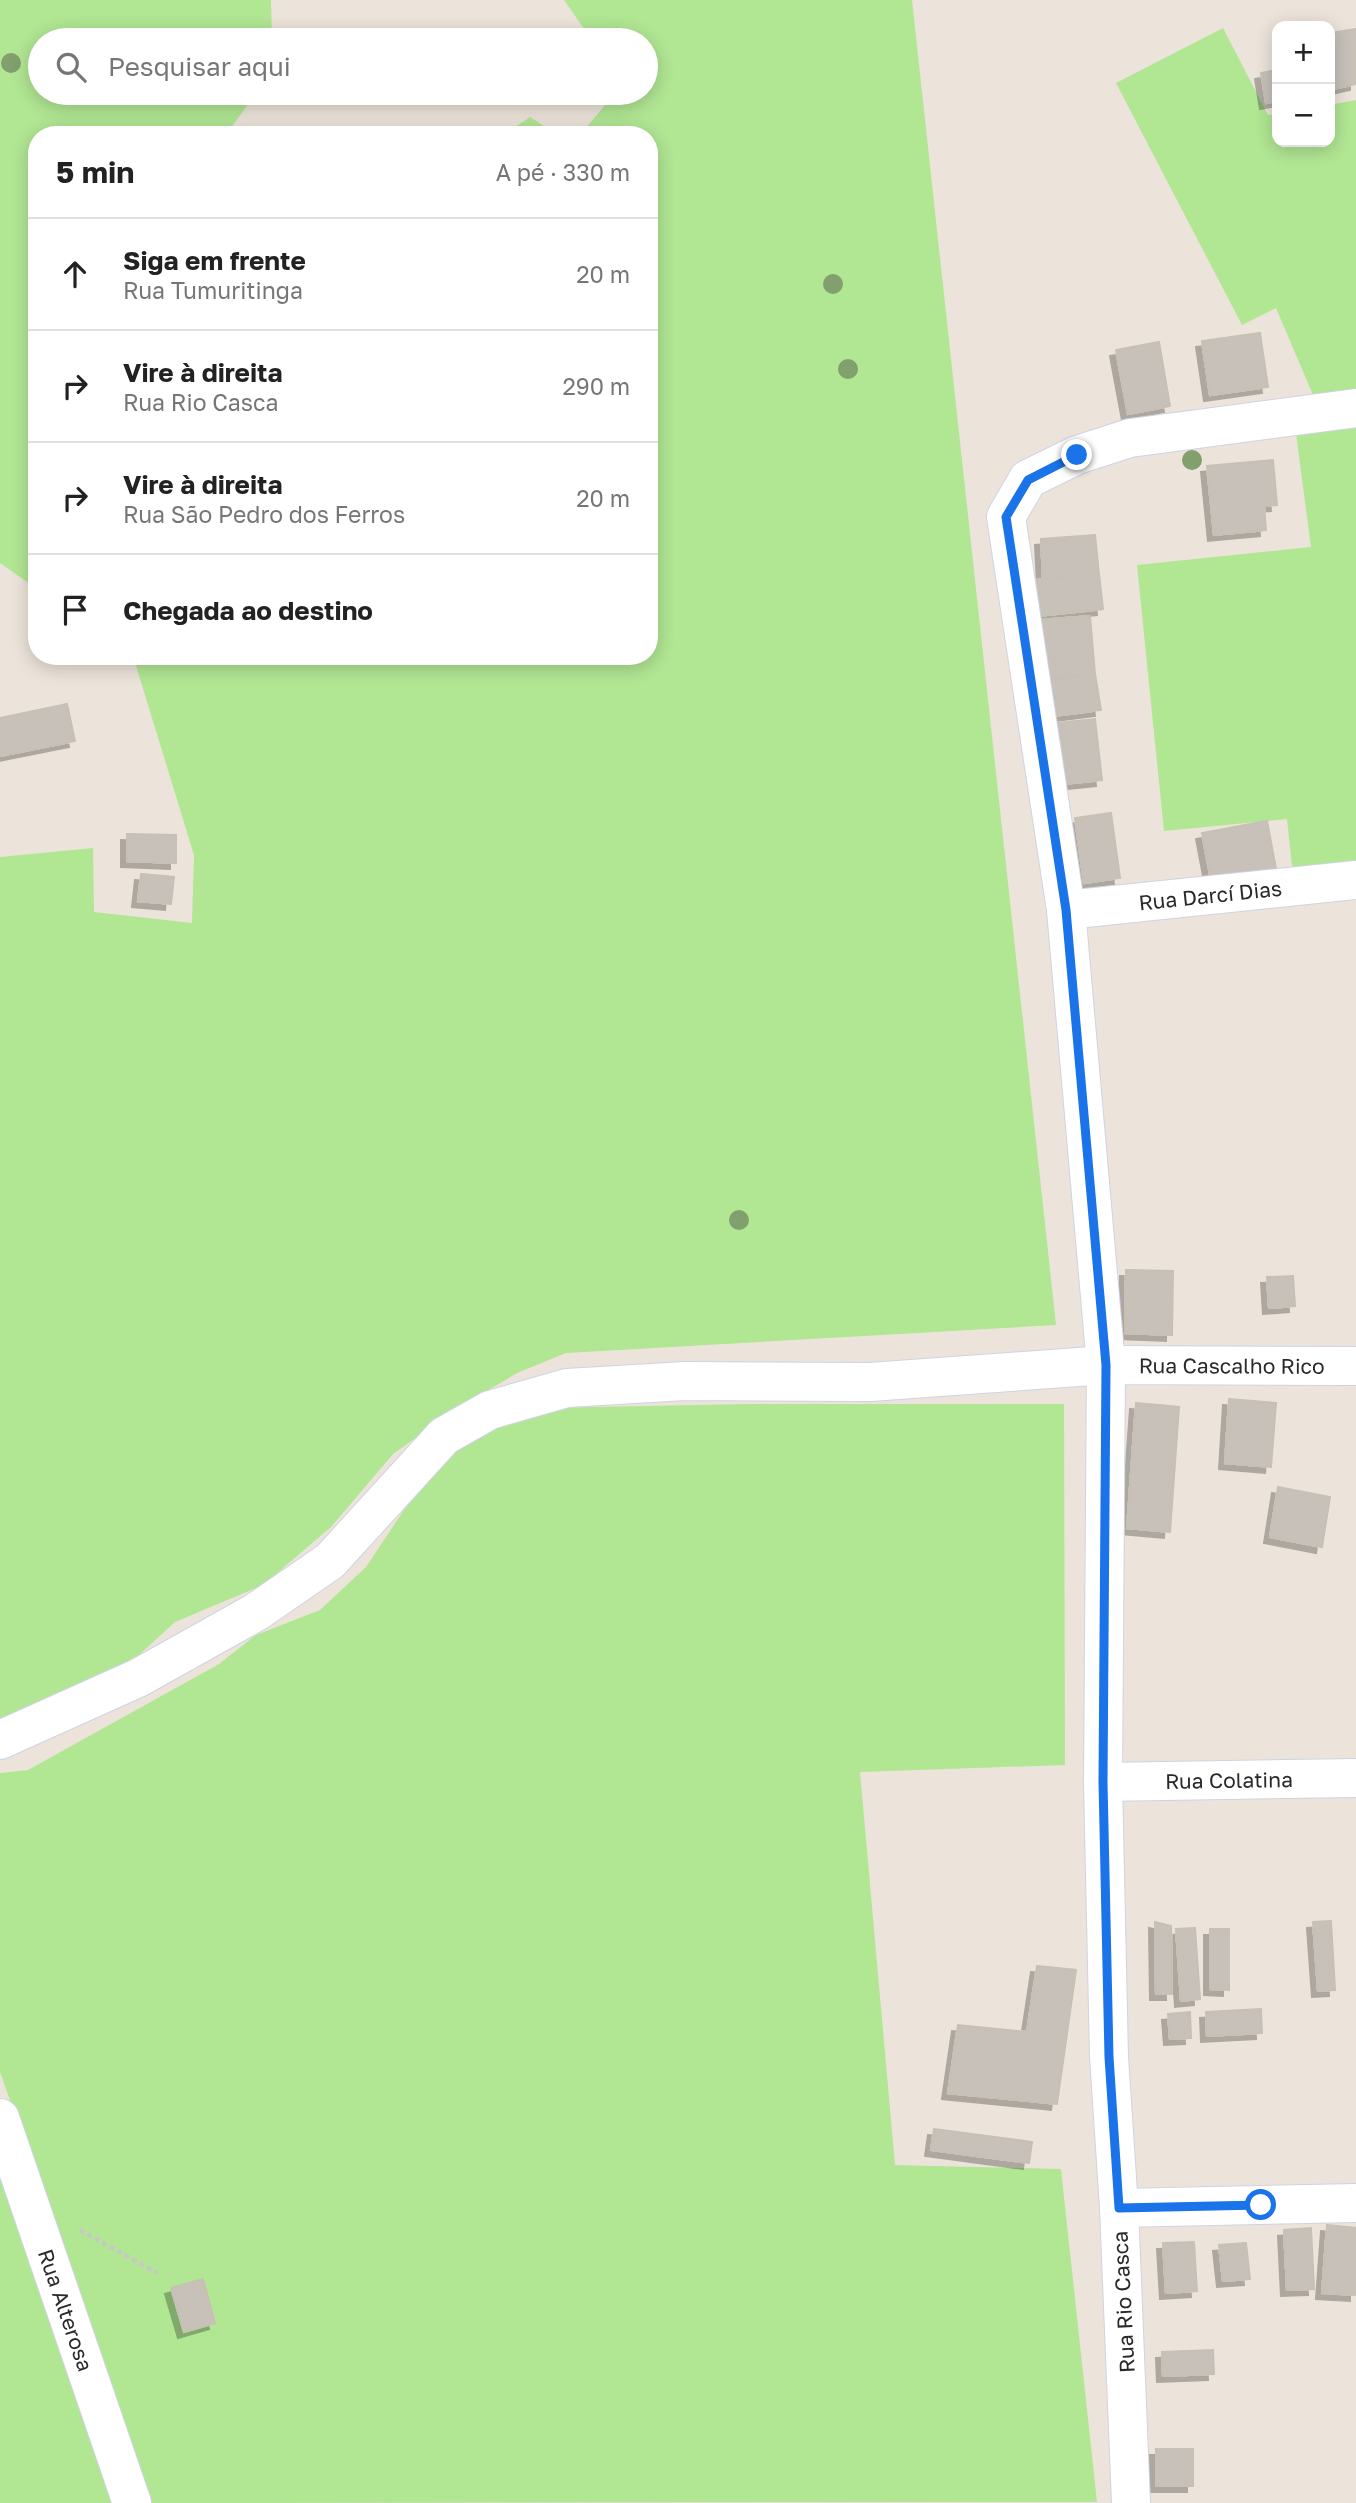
<!DOCTYPE html>
<html lang="pt">
<head>
<meta charset="utf-8">
<style>
	:root { --surface:#fff; --page:#f2f2f2; --text:#222; --muted:#767676; --line:#e0e0e0 }
	body { margin:0; font-family:"Golos Text",sans-serif; background:var(--page); color:var(--text) }
	.controls { position:absolute; right:21px; top:21px; display:grid; overflow:hidden; border-radius:14px; box-shadow:0 4px 18px #0003 }
	.controls button { width:63px; height:63px; display:grid; place-items:center; padding:0; border:0; border-bottom:2px solid var(--line); background:var(--surface); color:var(--text); font:35px sans-serif }
	.stop { position:absolute; width:21px; height:21px; margin:-16px; border:5px solid #1a73e8; border-radius:50%; background:#fff }
	.stop.end { background:#1a73e8; border-color:#fff; box-shadow:0 2px 7px #0008 }
	.list { margin:0; padding:0; list-style:none }
	h2 { display:flex; justify-content:space-between; align-items:center; height:91px; margin:0; padding:0 28px; font-size:30px }
	h2 small { font-size:23px; font-weight:400; color:var(--muted) }
	.list li { display:grid; grid-template-columns:46px 1fr auto; gap:21px; align-items:center; box-sizing:border-box; height:112px; padding:0 28px; border-top:2px solid var(--line) }
	.list b { display:block; font-size:26px; white-space:nowrap }
	.list p { margin:0; font-size:23px; white-space:nowrap; color:var(--muted) }
	.list em { font-size:23px; font-style:normal; color:var(--muted) }
	.icon { flex:none; width:38px; height:38px; fill:none; stroke:currentColor; stroke-width:2; stroke-linecap:round; stroke-linejoin:round }
	.map { position:relative; flex:none; width:1356px; height:2503px; overflow:hidden }
	.search { position:absolute; background:var(--surface); box-shadow:0 4px 18px #0003; left:28px; top:28px; width:630px; height:77px; display:flex; align-items:center; gap:18px; box-sizing:border-box; padding:0 24px; border-radius:38px; color:var(--muted); font-size:26px }
	.panel { position:absolute; background:var(--surface); box-shadow:0 4px 18px #0003; left:28px; top:126px; width:630px; height:539px; border-radius:28px }
	.map>svg:first-child { display:block }
</style>
</head>
<body>
<div class="map">
<svg width="1356" height="2503" viewBox="0 0 1356 2503">
	<defs>
		<filter id="shadow"><feDropShadow dx="-6" dy="6" stdDeviation="0" flood-color="#0004"/></filter>
	</defs>
	<rect width="100%" height="100%" fill="#ece4da"/>
	<!-- green -->
	<g fill="#b1e693">
		<path d="M0 0H271L272 40H40V93H256L226 135H37V589L0 563Z"/>
		<path d="M564 0H912L1056 1325 566 1353 517 1373 458 1408 393 1454 331 1527 263 1585 175 1622 115 1677 0 1728V857L93 848 94 912 192 923 194 855 133 656H649V135H580L615 93H646V40H592Z"/>
		<path d="M1223 28 1268 115 1277 114V142H1330V105L1356 100V395L1316 402 1276 308 1242 325 1116 83Z"/>
		<path d="M530 117 558 135H503Z"/>
		<path d="M1356 418V868L1293 875 1287 819 1164 831 1137 565 1311 547 1295 426Z"/>
		<path d="M747 1404H1064L1065 1765 860 1772 895 2165 1061 2169 1097 2502 148 2503 103 2363 0 2072V1773L28 1770 219 1664 256 1635 320 1610 366 1567 404 1510 460 1443 543 1408Z"/>
		<path d="M0 2169 115 2503H0Z"/>
	</g>
	<!-- building -->
	<g fill="#c7c1ba" stroke="#c7c0b4" stroke-width="2" filter="url(#shadow)">
		<path d="M1356 29V84L1333 89 1330 33Z"/>
		<path d="M1277 70V101L1266 103 1261 73Z"/>
		<path d="M1260 333 1268 387 1210 395 1202 341Z"/>
		<path d="M1159 342 1170 406 1128 414 1116 350Z"/>
		<path d="M1273 460 1277 505 1264 506 1266 530 1214 535 1207 466Z"/>
		<path d="M1095 535 1099 574 1043 579 1041 539Z"/>
		<path d="M1099 574 1103 609 1039 616 1035 580Z"/>
		<path d="M1090 616 1095 674 1044 678 1039 620Z"/>
		<path d="M1095 674 1101 710 1048 717 1043 681Z"/>
		<path d="M67 704 75 741 0 756V718Z"/>
		<path d="M1095 719 1102 780 1064 784 1057 723Z"/>
		<path d="M1111 813 1120 878 1084 883 1075 818Z"/>
		<path d="M1267 821 1276 869 1211 880 1202 833Z"/>
		<path d="M127 834 176 835V863L127 861Z"/>
		<path d="M141 874 174 877 171 904 138 901Z"/>
		<path d="M1126 1270 1173 1271 1172 1335 1125 1333Z"/>
		<path d="M1293 1276 1295 1306 1269 1308 1267 1277Z"/>
		<path d="M1229 1399 1276 1403 1271 1467 1225 1463Z"/>
		<path d="M1136 1403 1179 1407 1170 1532 1127 1528Z"/>
		<path d="M1278 1487 1330 1497 1322 1547 1270 1537Z"/>
		<path d="M1331 1921 1335 1990 1318 1991 1313 1922Z"/>
		<path d="M1155 1922 1171 1926 1172 1994H1156Z"/>
		<path d="M1195 1928 1200 1999 1181 2001 1176 1929Z"/>
		<path d="M1210 1929H1229V1990L1210 1989Z"/>
		<path d="M1037 1966 1076 1970 1057 2104 948 2093 958 2025 1027 2032Z"/>
		<path d="M1261 2009 1262 2033 1207 2036 1206 2012Z"/>
		<path d="M1190 2012 1191 2038 1170 2039 1168 2014Z"/>
		<path d="M934 2129 1032 2142 1029 2163 931 2150Z"/>
		<path d="M1327 2225 1356 2228V2295L1322 2293Z"/>
		<path d="M1311 2228 1314 2289 1287 2290 1284 2230Z"/>
		<path d="M1194 2242 1197 2291 1166 2293 1163 2243Z"/>
		<path d="M1246 2243 1250 2279 1223 2281 1219 2245Z"/>
		<path d="M203 2279 215 2323 184 2332 171 2288Z"/>
		<path d="M1213 2350 1214 2374 1163 2376 1162 2352Z"/>
		<rect x="1156" y="2449" width="37" height="37"/>
	</g>
	<g fill="none" stroke-linecap="round" stroke-linejoin="round">
		<defs>
			<g id="minor">
				<path id="s1" d="M1066 910 1356 880"/>
				<path id="s2" d="M0 1740 138 1678 256 1612 330 1561 444 1436 490 1410 567 1388 685 1381 870 1382 1106 1365 1356 1366"/>
				<path id="s3" d="M1103 1782 1356 1778"/>
				<path id="s4" d="M0 2118 132 2503"/>
				<path d="M1119 2208 1356 2203"/>
				<path d="M1131 2503 1119 2208 1109 2057 1103 1782 1106 1365 1066 910 1006 517 1028 479 1077 455 1130 438 1356 408"/>
			</g>
		</defs>
		<!-- minor casing -->
		<use href="#minor" stroke="#cfd3e3" stroke-width="40"/>
		<!-- path -->
		<path stroke="#c7c7c7" stroke-width="4.5" stroke-dasharray="5 3.5" stroke-linecap="butt" d="M80 2230 157 2273"/>
		<!-- minor -->
		<use href="#minor" stroke="#fff" stroke-width="38"/>
	</g>
	<!-- trees -->
	<g fill="#81a06e">
		<circle cx="11" cy="63" r="10"/>
		<circle cx="833" cy="284" r="10"/>
		<circle cx="848" cy="369" r="10"/>
		<circle cx="1192" cy="460" r="10"/>
		<circle cx="739" cy="1220" r="10"/>
	</g>
	<g fill="none" stroke-linecap="round" stroke-linejoin="round">
		<!-- route -->
		<path stroke="#1a73e8" stroke-width="9" d="M1077 455 1028 480 1006 517 1066 910 1106 1365 1103 1782 1109 2057 1119 2208 1261 2205"/>
	</g>
	<g text-anchor="middle" dominant-baseline="central" stroke-width="6" stroke-linejoin="round" paint-order="stroke">
		<!-- street labels -->
		<g font-size="21" fill="#292929" stroke="#fff">
			<text stroke="none"><textPath href="#s1" startOffset="145">Rua Darcí Dias</textPath></text>
			<text stroke="none"><textPath href="#s2" startOffset="1344">Rua Cascalho Rico</textPath></text>
			<text stroke="none"><textPath href="#s3" startOffset="126">Rua Colatina</textPath></text>
			<text transform="translate(1123 2302) rotate(-93)">Rua Rio Casca</text>
			<text stroke="none"><textPath href="#s4" startOffset="203">Rua Alterosa</textPath></text>
		</g>
	</g>
</svg>
<div class="controls">
<button>+</button>
<button>−</button>
</div>
<div class="stop" style="left:1261px;top:2205px"></div>
<div class="stop end" style="left:1077px;top:455px"></div>
<div class="search"><svg class="icon" aria-label="search" viewBox="0 0 24 24"><circle cx="10" cy="10" r="6"/><path d="M15 15l6 6"/></svg>Pesquisar aqui</div>
<section class="panel">
<h2>5 min<small>A pé · 330 m</small></h2>
<ul class="list">
<li><svg class="icon" aria-label="ahead" viewBox="0 0 24 24"><path d="M12 20V5M6 11l6-6 6 6"/></svg><div><b>Siga em frente</b><p>Rua Tumuritinga</p></div><em>20 m</em></li>
<li><svg class="icon" aria-label="right" viewBox="0 0 24 24"><path d="M7 20v-9h11M14 6l5 5-5 5"/></svg><div><b>Vire à direita</b><p>Rua Rio Casca</p></div><em>290 m</em></li>
<li><svg class="icon" aria-label="right" viewBox="0 0 24 24"><path d="M7 20v-9h11M14 6l5 5-5 5"/></svg><div><b>Vire à direita</b><p>Rua São Pedro dos Ferros</p></div><em>20 m</em></li>
<li><svg class="icon" aria-label="arrive" viewBox="0 0 24 24"><path d="M6 21V4h12l-3 4 3 4H6"/></svg><div><b>Chegada ao destino</b></div></li>
</ul>
</section>
</div>
</body>
</html>
